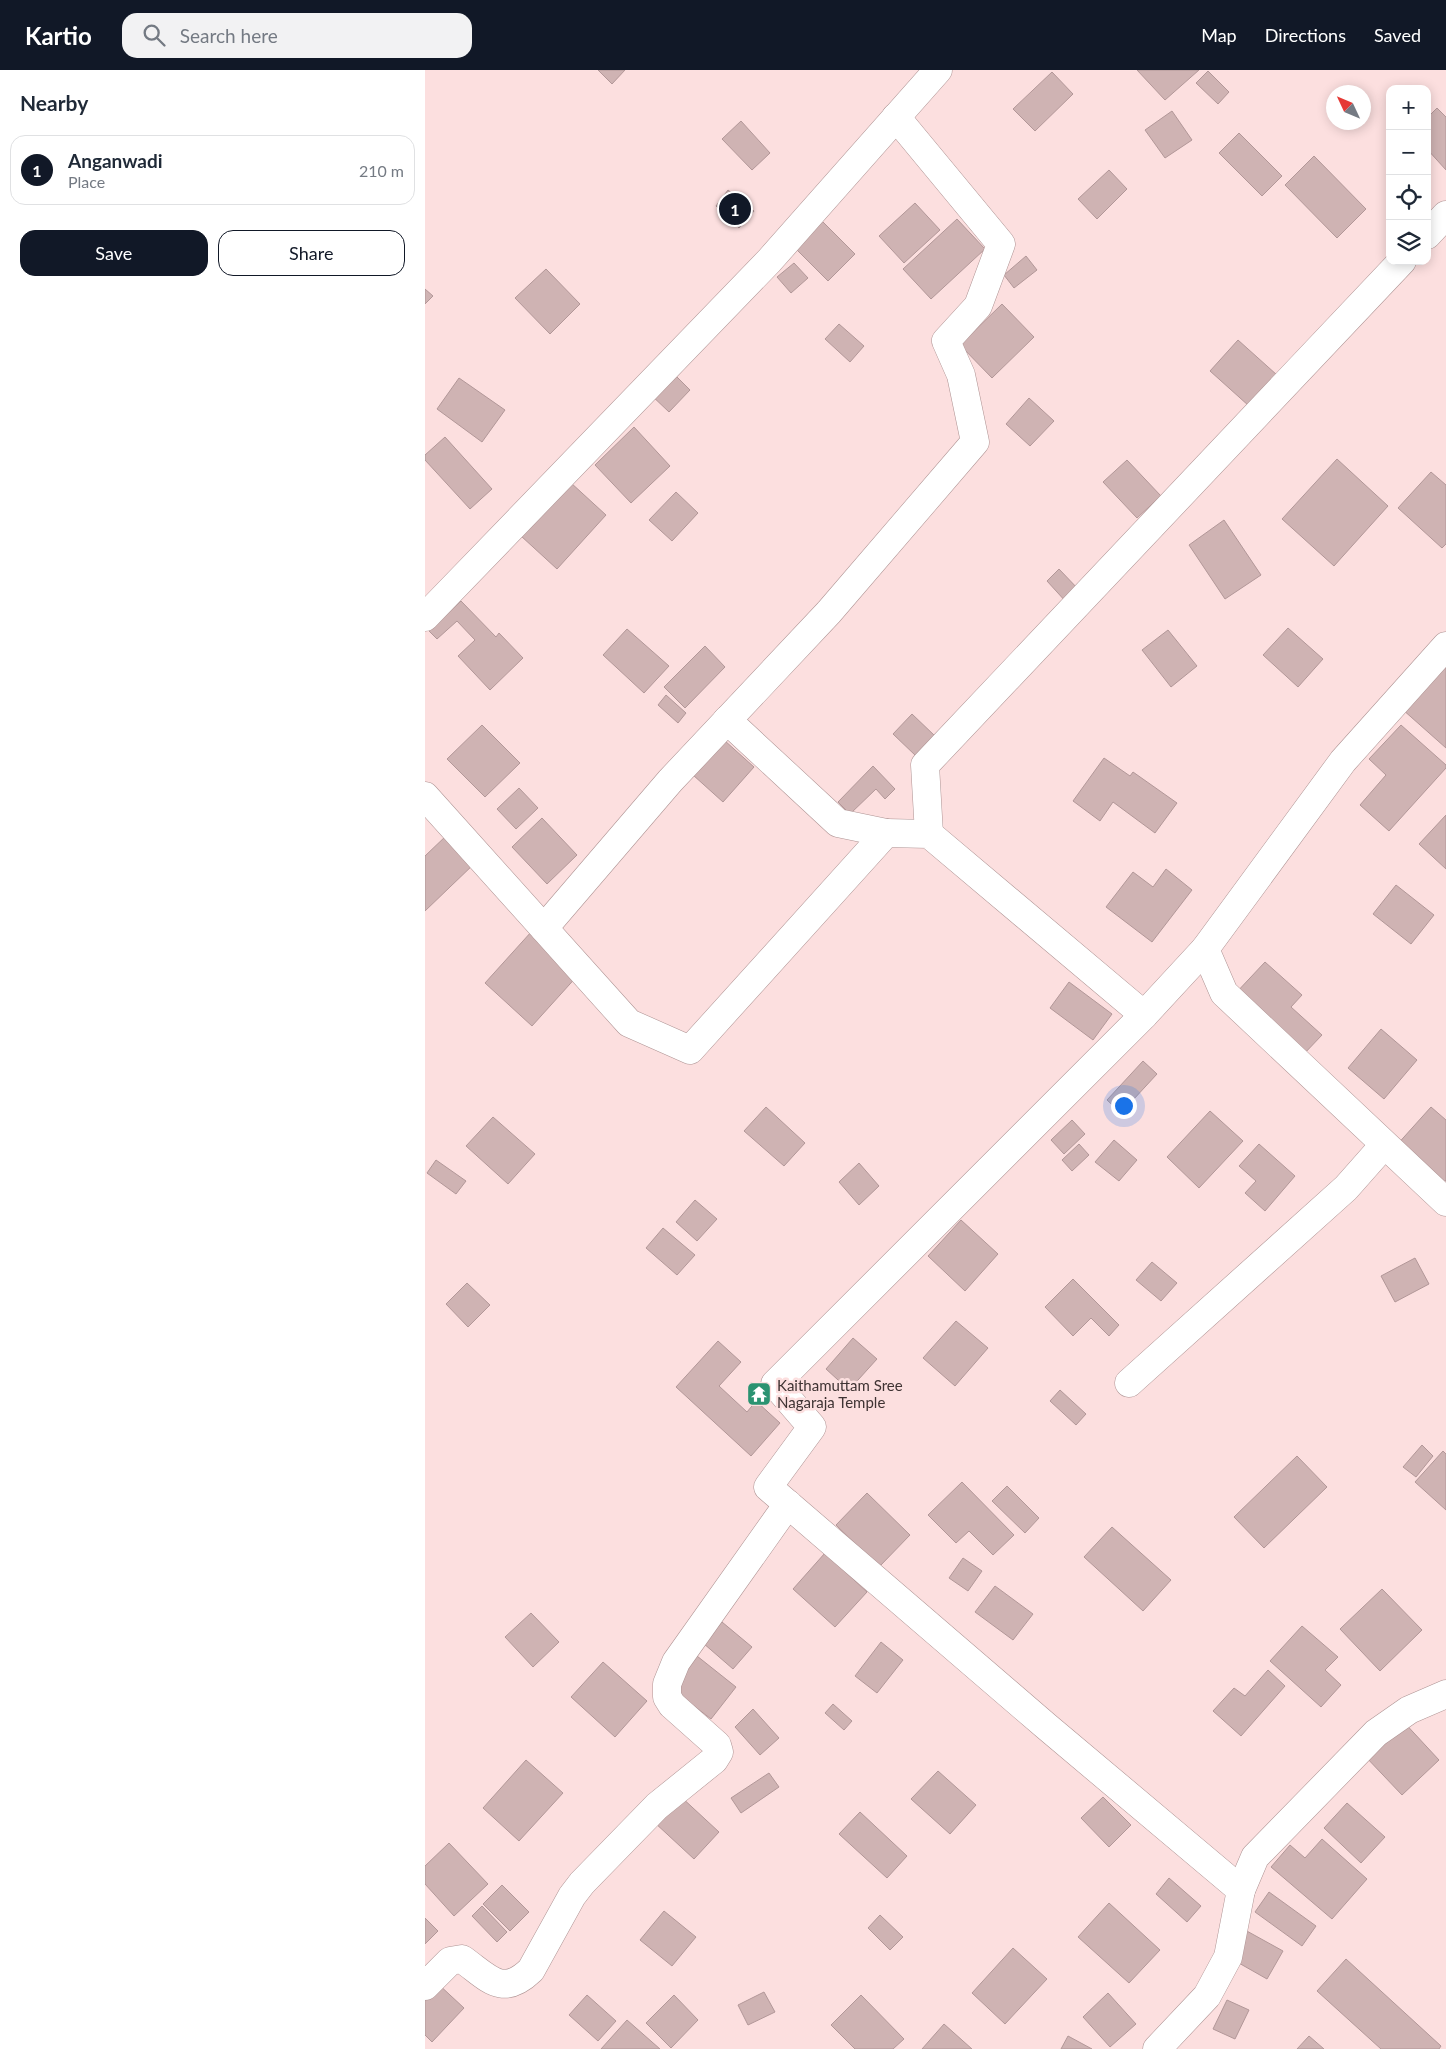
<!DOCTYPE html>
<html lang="en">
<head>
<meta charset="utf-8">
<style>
	:root { --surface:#fff; --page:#f2f2f3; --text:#1f2937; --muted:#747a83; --line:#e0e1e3; --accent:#111827 }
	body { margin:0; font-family:Lato,sans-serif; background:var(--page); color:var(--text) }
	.controls { position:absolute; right:15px; top:15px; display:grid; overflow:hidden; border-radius:10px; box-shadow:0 2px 12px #0003 }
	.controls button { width:45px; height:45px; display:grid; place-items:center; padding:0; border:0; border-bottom:1px solid var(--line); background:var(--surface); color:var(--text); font:25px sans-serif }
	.compass { position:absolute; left:901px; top:15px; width:45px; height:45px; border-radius:50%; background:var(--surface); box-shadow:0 2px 12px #0003; rotate:314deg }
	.you { position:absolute; left:698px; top:1035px; width:18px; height:18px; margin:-12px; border:4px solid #fff; border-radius:50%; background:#1a73e8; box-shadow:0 0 0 8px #1a73e833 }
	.badge { display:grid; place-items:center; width:32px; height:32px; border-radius:50%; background:var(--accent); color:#fff; font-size:16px; font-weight:700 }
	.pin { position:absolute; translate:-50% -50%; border:2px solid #fff; box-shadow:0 1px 5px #0006 }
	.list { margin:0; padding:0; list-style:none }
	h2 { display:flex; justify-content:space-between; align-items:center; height:65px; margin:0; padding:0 20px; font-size:21px }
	h2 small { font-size:16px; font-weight:400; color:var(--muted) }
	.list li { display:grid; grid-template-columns:32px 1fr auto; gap:15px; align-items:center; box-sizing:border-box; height:70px; margin:0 10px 10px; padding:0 10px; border:1px solid var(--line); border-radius:15px }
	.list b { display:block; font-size:19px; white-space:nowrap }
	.list p { margin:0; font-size:16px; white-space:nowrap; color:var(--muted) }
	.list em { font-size:16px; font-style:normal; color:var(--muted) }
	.actions { display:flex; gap:10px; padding:15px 20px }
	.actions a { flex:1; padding:11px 0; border:1px solid var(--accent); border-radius:15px; text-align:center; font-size:18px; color:var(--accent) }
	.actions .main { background:var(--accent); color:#fff }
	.icon { flex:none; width:28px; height:28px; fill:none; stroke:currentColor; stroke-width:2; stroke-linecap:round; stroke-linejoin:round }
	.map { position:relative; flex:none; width:1021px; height:1979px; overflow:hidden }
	header { display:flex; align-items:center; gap:30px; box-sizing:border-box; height:70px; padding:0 25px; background:var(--accent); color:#fff }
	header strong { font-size:24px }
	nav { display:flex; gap:28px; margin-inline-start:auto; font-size:18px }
	.search { width:350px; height:45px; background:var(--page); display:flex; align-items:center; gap:12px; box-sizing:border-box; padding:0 18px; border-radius:15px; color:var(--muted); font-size:19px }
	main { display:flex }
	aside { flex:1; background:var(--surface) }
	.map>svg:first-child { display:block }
</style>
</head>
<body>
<header>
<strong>Kartio</strong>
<div class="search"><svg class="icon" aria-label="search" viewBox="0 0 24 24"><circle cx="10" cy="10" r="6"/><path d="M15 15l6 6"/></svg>Search here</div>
<nav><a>Map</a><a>Directions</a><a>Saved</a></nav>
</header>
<main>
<aside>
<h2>Nearby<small></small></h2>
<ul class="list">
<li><span class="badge">1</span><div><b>Anganwadi</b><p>Place</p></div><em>210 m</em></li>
</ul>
<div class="actions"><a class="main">Save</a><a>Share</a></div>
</aside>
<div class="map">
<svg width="1021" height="1979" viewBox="0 0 1021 1979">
	<rect width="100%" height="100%" fill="#fcdfdf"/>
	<!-- building -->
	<g fill="#cfb3b3" stroke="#b29798">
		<path d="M173 0H200L187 14Z"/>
		<path d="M712 0H774L740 30Z"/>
		<path d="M783 1 804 22 793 34 771 13Z"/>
		<path d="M627 2 648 24 610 61 588 39Z"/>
		<path d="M1012 38 1021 47V100L1002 79V48Z"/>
		<path d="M747 41 767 70 740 88 720 60Z"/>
		<path d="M316 51 345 83 327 100 297 69Z"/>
		<path d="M814 63 857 106 837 126 794 83Z"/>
		<path d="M889 86 941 139 912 168 860 115Z"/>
		<path d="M684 100 702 119 672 149 653 129Z"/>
		<path d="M303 120 329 141 314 158 291 136Z"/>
		<path d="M490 133 515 160 479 193 454 166Z"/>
		<path d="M393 147 430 184 403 211 366 174Z"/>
		<path d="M532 149 560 179 506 229 478 199Z"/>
		<path d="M601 186 612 200 589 218 579 205Z"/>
		<path d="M369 193 383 208 366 223 352 207Z"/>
		<path d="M121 199 155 234 125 264 90 228Z"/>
		<path d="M0 219 8 226 0 234Z"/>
		<path d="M577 234 609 267 567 308 535 275Z"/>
		<path d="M414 254 439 276 425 292 400 269Z"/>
		<path d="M813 270 852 305 824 336 785 301Z"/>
		<path d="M246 301 265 320 244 342 224 323Z"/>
		<path d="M34 308 80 340 57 372 12 339Z"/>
		<path d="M604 328 629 351 605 376 581 354Z"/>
		<path d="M209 357 245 396 206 433 170 395Z"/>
		<path d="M20 367 67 419 45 439 0 390V385Z"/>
		<path d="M912 389 963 436 909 496 857 449Z"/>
		<path d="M702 390 736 426 712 448 678 412Z"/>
		<path d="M1006 402 1021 415V474L1017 478 973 438Z"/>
		<path d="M145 412 181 445 132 499 96 466Z"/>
		<path d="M251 422 273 443 247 471 224 450Z"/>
		<path d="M799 450 836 505 800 529 764 475Z"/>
		<path d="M634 499 655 521 642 533 622 511Z"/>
		<path d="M36 531 71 567 74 563 98 588 65 620 33 586 50 570 32 551 12 569 4 561Z"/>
		<path d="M863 558 898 589 873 617 838 585Z"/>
		<path d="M202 559 244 596 219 623 178 585Z"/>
		<path d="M743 560 772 596 746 617 717 580Z"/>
		<path d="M280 576 300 597 260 638 239 617Z"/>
		<path d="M1021 596V678L977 639Z"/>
		<path d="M241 625 261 643 253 653 233 635Z"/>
		<path d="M487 644 510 666 491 686 468 664Z"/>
		<path d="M57 655 95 693 60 727 22 689Z"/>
		<path d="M976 655 1021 695V698L964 761 935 735 961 705 944 689Z"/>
		<path d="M299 670 329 697 298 732 268 705Z"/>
		<path d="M679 688 705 706 708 702 752 733 730 763 688 732 675 751 648 731Z"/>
		<path d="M448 696 470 719 460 729 451 719 425 744 413 732Z"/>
		<path d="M94 718 113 738 91 759 72 739Z"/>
		<path d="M1021 745V799L994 774Z"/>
		<path d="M117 748 152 785 122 814 87 777Z"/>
		<path d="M23 764 50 793 0 841V786Z"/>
		<path d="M741 799 767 820 727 872 681 837 708 802 728 817Z"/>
		<path d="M971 815 1009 845 986 874 948 844Z"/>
		<path d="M107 861 154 904 107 956 60 913Z"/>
		<path d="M840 892 877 925 866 937 897 965 877 986 809 925Z"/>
		<path d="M644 912 687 944 668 970 625 938Z"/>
		<path d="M956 959 992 990 959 1029 923 998Z"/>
		<path d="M718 991 732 1004 696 1043 682 1030Z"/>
		<path d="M341 1037 380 1073 359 1096 319 1061Z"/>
		<path d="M1006 1037 1021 1050V1110L1015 1117 970 1077Z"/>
		<path d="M785 1041 818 1071 774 1118 742 1087Z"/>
		<path d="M68 1047 110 1084 83 1114 41 1076Z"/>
		<path d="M647 1050 660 1064 639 1084 626 1070Z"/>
		<path d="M689 1070 712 1090 694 1111 670 1092Z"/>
		<path d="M654 1074 664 1085 647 1101 637 1090Z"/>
		<path d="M834 1074 870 1106 840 1141 820 1123 831 1111 814 1096Z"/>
		<path d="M11 1090 41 1111 31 1124 2 1103Z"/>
		<path d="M434 1093 454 1116 434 1135 414 1112Z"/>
		<path d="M270 1130 292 1149 272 1171 251 1152Z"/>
		<path d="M536 1150 573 1184 540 1221 503 1186Z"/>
		<path d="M238 1158 270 1185 252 1205 221 1178Z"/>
		<path d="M990 1188 1004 1214 970 1232 956 1206Z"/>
		<path d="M727 1192 752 1213 736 1231 711 1210Z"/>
		<path d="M648 1209 694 1255 684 1266 666 1248 648 1266 620 1237Z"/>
		<path d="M42 1213 65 1235 43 1257 21 1234Z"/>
		<path d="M531 1251 563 1278 530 1316 498 1288Z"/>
		<path d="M428 1268 452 1289 424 1320 401 1299Z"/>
		<path d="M293 1271 316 1292 294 1316 322 1342 331 1331 355 1353 326 1386 251 1317Z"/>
		<path d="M635 1320 661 1344 651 1355 625 1331Z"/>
		<path d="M997 1375 1008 1386 991 1407 978 1397Z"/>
		<path d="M1018 1381 1021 1384V1440L990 1412Z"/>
		<path d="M872 1386 902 1417 839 1478 809 1447Z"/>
		<path d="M537 1412 589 1465 568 1485 544 1461 531 1473 503 1445Z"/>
		<path d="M582 1416 614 1448 600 1463 567 1431Z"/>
		<path d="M442 1423 485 1465 454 1497 411 1455Z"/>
		<path d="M687 1457 746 1510 718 1541 659 1487Z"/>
		<path d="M400 1483 442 1522 410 1557 368 1519Z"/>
		<path d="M538 1488 557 1501 543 1521 524 1508Z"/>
		<path d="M570 1516 608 1544 588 1570 550 1542Z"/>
		<path d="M957 1519 997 1560 955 1601 915 1559Z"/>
		<path d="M106 1543 134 1572 108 1597 80 1567Z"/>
		<path d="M297 1552 327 1577 308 1599 278 1573Z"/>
		<path d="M877 1556 913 1587 900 1600 916 1615 896 1637 845 1591Z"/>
		<path d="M456 1572 478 1590 452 1623 430 1606Z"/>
		<path d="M272 1586 311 1617 286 1649 247 1619Z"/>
		<path d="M178 1592 222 1631 190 1667 146 1627Z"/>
		<path d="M843 1600 860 1616 816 1666 788 1641 809 1618 820 1626Z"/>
		<path d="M408 1634 427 1651 419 1660 400 1643Z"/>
		<path d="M328 1639 354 1668 335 1685 310 1657Z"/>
		<path d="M976 1649 1014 1690 977 1725 939 1685Z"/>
		<path d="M101 1690 138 1723 94 1771 58 1738Z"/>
		<path d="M513 1701 551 1735 525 1764 486 1729Z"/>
		<path d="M344 1703 354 1717 316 1743 306 1728Z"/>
		<path d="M254 1725 294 1762 269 1789 229 1752Z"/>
		<path d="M678 1727 706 1755 684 1777 656 1748Z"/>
		<path d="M922 1733 960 1767 936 1793 899 1758Z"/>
		<path d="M435 1742 482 1786 462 1808 414 1764Z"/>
		<path d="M897 1769 942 1809 907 1849 846 1797 865 1775 880 1788Z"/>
		<path d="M24 1773 63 1814 29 1846 0 1814V1796Z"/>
		<path d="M744 1808 776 1836 762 1852 731 1824Z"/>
		<path d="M77 1815 104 1842 85 1861 58 1834Z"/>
		<path d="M844 1822 891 1856 877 1876 830 1842Z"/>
		<path d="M684 1833 735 1880 704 1913 653 1867Z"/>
		<path d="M57 1836 82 1862 72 1872 47 1846Z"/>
		<path d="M239 1841 271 1867 247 1896 215 1870Z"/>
		<path d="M455 1845 478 1867 465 1880 443 1858Z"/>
		<path d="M0 1848 13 1861 0 1874Z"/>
		<path d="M820 1860 858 1881 842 1909 805 1888Z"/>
		<path d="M588 1878 622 1909 580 1954 547 1923Z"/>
		<path d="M921 1889 1016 1976 1014 1979H956L892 1921Z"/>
		<path d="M11 1912 39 1938 7 1972 0 1965V1924Z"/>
		<path d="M339 1922 350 1942 323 1955 313 1935Z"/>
		<path d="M683 1923 711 1954 685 1977 658 1947Z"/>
		<path d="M162 1925 191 1951 173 1971 144 1945Z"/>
		<path d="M249 1925 273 1950 246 1978 221 1953Z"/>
		<path d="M436 1925 479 1969 468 1979H430L406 1955Z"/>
		<path d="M802 1930 824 1940 810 1969 788 1959Z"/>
		<path d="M202 1950 235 1979H176Z"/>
		<path d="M519 1954 547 1979H497Z"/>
		<path d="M643 1966 667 1979H636Z"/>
		<path d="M884 1966 899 1979H872Z"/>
	</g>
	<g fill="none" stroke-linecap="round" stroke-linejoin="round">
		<defs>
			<g id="street">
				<path d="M1002 165 1021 145"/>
				<path d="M0 547 344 191 513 0"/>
				<path d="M1021 576 918 691 780 879 799 923 1021 1132"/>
				<path d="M302 650 413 753 461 763"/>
				<path d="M0 726 204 953 265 980 461 763 504 764 719 945"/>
				<path d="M504 764 500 695 977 191"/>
				<path d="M119 858 245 711 404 542 550 372 536 305 521 271 553 236 576 174 471 47"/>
				<path d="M780 879 719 945 350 1314 387 1357 343 1417 621 1656 816 1820"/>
				<path d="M704 1313 921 1118 959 1075"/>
				<path d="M0 1916 25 1891 37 1889C64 1908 77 1928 106 1900L147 1826 157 1813 232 1736 289 1690 294 1682 292 1675 247 1635 242 1627V1614L251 1592 363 1434"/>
				<path d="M732 1979 782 1926 803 1887 816 1820 830 1787 951 1663 984 1640 1021 1624"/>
			</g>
		</defs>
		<!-- street casing -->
		<use href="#street" stroke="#ae9393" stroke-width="29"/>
		<!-- street -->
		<use href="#street" stroke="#fff" stroke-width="28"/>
	</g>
	<!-- icons -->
	<defs>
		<symbol id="temple-square" viewBox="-11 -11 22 22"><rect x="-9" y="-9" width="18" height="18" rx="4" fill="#2a9371" stroke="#fcdfdf"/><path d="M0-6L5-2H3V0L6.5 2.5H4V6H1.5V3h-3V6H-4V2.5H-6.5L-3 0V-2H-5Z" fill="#fff"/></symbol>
	</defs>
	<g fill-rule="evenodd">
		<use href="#temple-square" x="320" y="1310" width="28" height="28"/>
	</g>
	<g text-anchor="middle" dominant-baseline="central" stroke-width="5" stroke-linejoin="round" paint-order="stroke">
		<!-- poi labels -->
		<g font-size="15" fill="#3f3333" stroke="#fcdfdf" text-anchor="start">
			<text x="352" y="1315">Kaithamuttam Sree<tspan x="352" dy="17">Nagaraja Temple</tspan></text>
		</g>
	</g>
</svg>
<div class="controls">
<button>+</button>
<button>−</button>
<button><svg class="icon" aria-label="locate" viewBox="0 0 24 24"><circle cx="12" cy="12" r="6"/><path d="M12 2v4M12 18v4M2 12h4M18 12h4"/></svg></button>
<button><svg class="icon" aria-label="layers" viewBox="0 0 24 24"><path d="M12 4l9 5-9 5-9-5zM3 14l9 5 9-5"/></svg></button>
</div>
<svg class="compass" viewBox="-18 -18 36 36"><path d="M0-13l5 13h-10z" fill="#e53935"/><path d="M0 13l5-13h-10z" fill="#747a83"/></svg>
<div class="you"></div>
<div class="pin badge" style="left:310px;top:139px">1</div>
</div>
</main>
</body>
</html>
